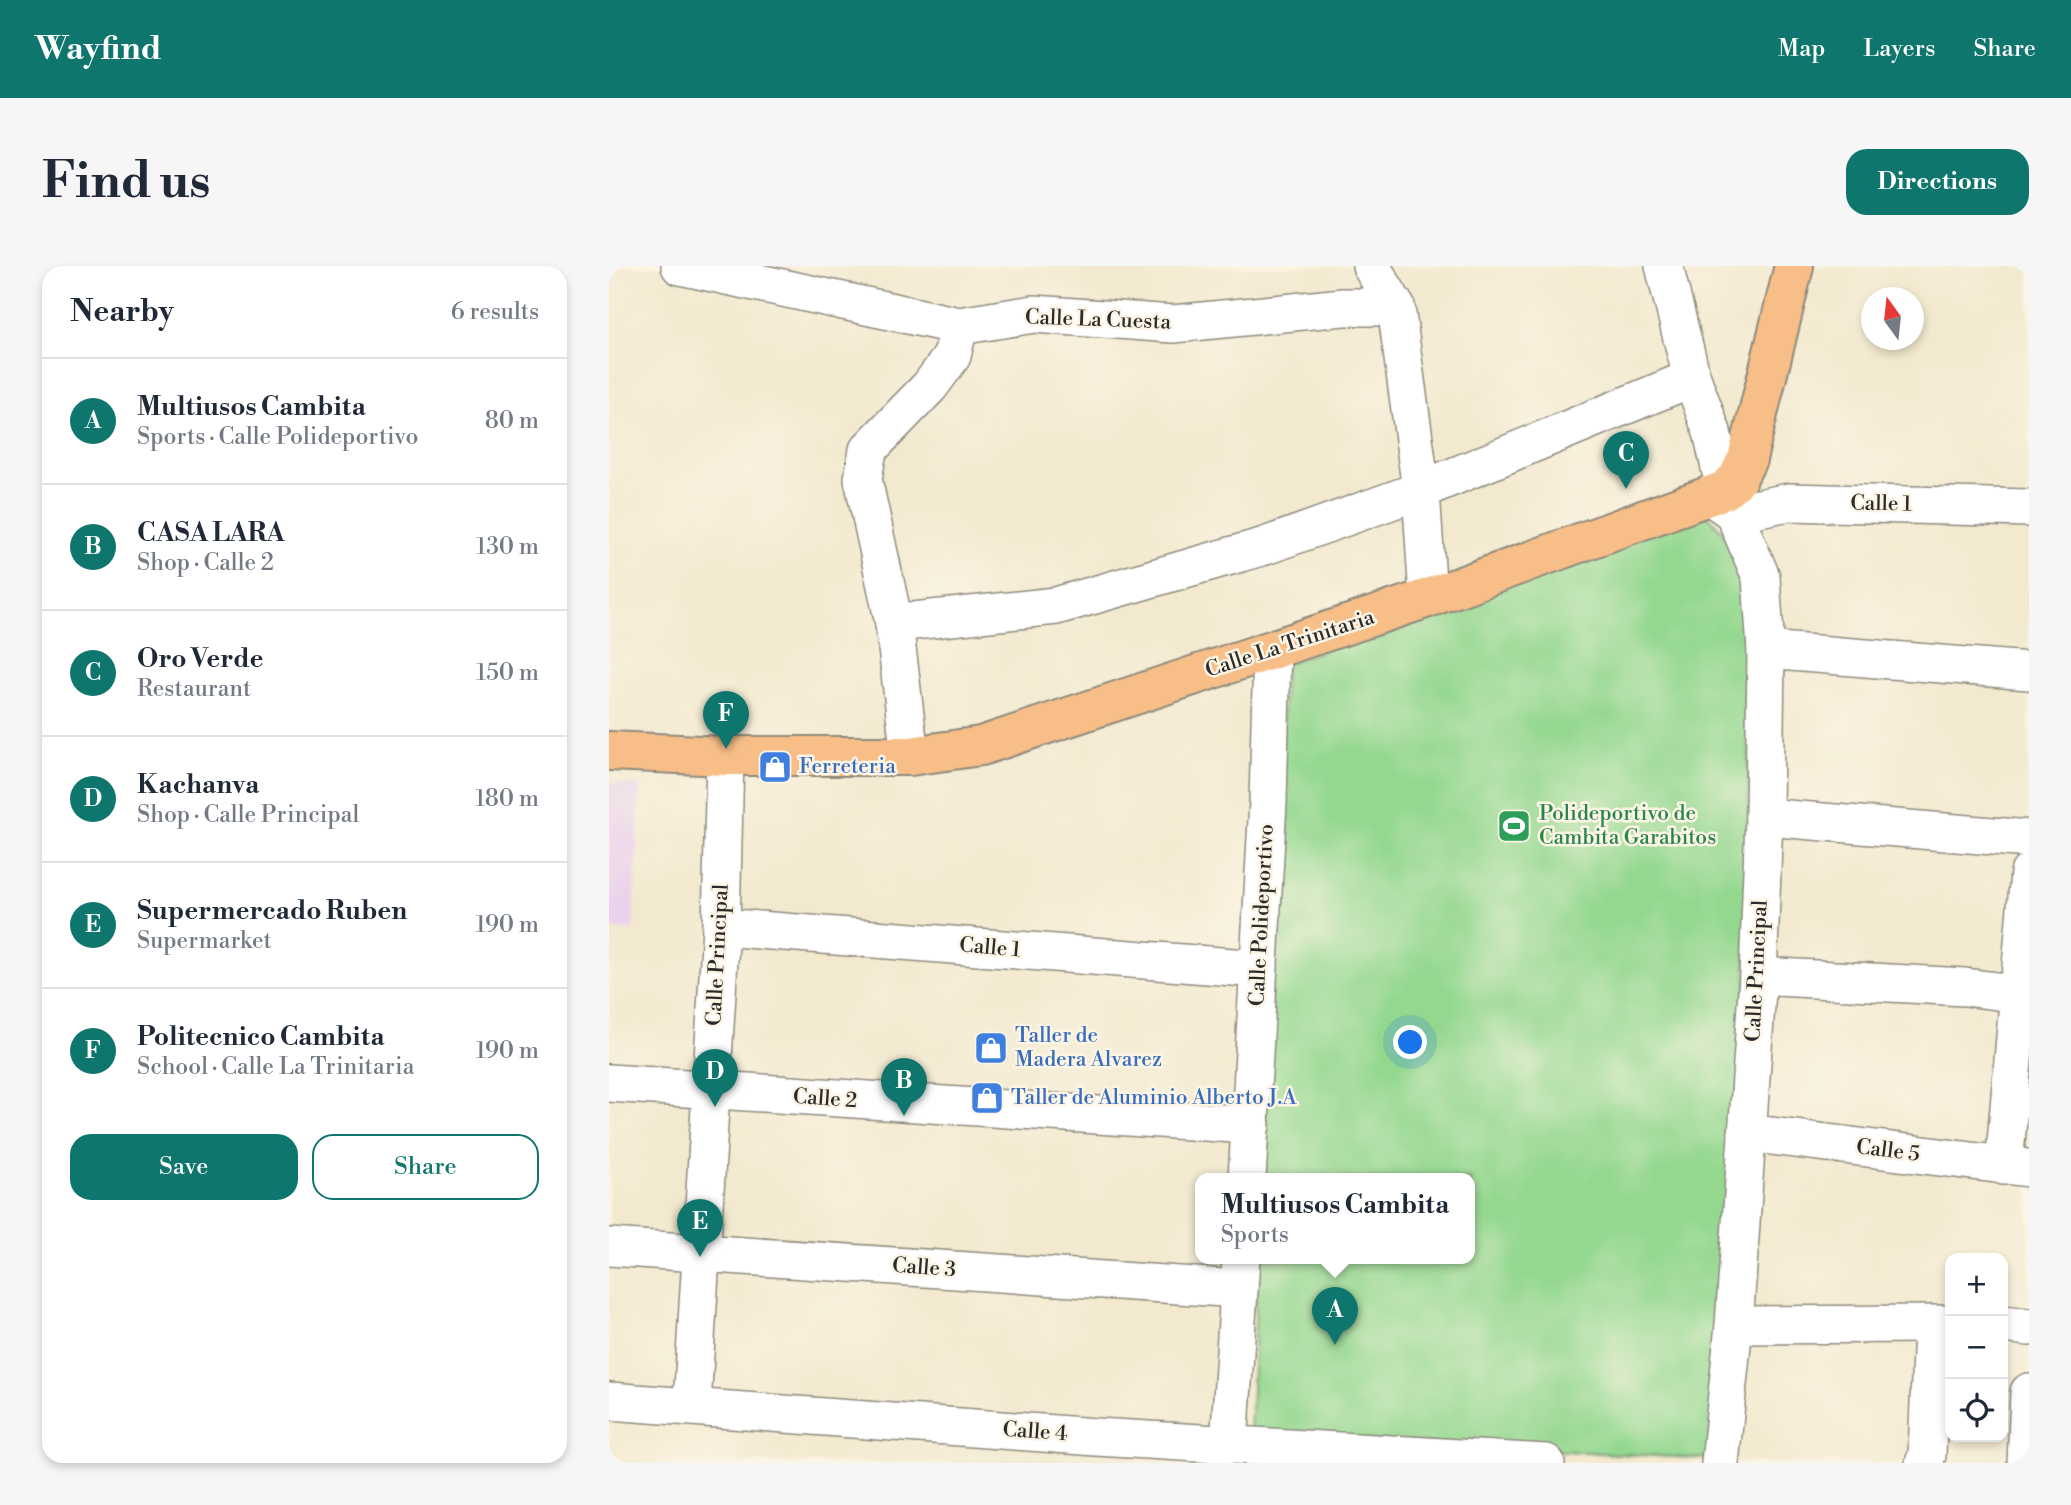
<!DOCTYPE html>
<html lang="en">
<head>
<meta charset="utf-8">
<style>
	:root { --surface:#fff; --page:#f6f6f7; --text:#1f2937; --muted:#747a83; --line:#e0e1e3; --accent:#0f766e }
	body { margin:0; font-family:"Libre Bodoni",serif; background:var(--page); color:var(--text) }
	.controls { position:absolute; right:21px; bottom:21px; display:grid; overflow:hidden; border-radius:14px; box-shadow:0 4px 10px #0003 }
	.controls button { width:63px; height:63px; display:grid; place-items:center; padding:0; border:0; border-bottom:2px solid var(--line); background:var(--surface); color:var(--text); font:35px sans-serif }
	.compass { position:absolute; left:1252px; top:21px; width:63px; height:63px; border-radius:50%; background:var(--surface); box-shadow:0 4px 10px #0003; rotate:345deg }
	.you { position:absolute; left:802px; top:777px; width:24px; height:24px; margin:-18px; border:5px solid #fff; border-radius:50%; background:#1a73e8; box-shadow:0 0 0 10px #1a73e833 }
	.badge { display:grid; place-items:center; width:46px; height:46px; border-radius:50%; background:var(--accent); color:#fff; font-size:23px; font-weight:700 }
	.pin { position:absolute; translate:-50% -58px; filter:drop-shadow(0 2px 4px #0008) }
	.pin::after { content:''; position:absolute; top:37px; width:24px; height:21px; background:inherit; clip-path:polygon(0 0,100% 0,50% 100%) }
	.popup { position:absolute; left:586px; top:907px; width:280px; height:91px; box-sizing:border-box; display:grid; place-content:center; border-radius:14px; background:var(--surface); filter:drop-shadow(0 2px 5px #0005); font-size:23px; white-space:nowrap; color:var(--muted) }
	.popup b { font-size:26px; color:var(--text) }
	.popup::after { content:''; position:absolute; left:50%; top:100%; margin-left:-14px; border:14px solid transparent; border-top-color:var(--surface) }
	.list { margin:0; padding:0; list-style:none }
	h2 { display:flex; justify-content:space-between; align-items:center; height:91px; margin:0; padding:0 28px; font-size:30px }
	h2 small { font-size:23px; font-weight:400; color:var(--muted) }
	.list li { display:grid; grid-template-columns:46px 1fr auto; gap:21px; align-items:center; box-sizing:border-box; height:126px; padding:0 28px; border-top:2px solid var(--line) }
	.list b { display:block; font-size:26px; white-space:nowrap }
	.list p { margin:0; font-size:23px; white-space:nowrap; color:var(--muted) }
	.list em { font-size:23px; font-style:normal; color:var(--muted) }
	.actions { display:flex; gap:14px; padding:21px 28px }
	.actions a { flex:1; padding:16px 0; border:2px solid var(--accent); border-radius:21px; text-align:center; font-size:24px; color:var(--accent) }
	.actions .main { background:var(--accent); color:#fff }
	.icon { flex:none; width:38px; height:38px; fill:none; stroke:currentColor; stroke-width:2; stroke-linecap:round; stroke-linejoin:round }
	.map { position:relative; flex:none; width:1420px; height:1197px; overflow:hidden; border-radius:21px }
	header { display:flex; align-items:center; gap:42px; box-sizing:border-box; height:98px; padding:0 35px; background:var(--accent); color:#fff }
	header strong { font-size:33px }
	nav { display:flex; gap:38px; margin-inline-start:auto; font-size:24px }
	.intro { display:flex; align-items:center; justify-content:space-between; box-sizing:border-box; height:168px; padding:0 42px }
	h1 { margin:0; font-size:49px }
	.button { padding:18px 32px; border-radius:21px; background:var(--accent); color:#fff; font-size:24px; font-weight:700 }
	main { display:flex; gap:42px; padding:0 42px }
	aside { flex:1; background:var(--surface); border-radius:21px; box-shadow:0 4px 10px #0003 }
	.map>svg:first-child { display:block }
</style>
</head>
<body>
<header>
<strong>Wayfind</strong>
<nav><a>Map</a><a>Layers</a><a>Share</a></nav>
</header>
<div class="intro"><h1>Find us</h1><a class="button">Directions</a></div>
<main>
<aside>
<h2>Nearby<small>6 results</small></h2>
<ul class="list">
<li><span class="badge">A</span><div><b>Multiusos Cambita</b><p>Sports · Calle Polideportivo</p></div><em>80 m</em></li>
<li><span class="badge">B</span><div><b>CASA LARA</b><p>Shop · Calle 2</p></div><em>130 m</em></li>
<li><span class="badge">C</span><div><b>Oro Verde</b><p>Restaurant</p></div><em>150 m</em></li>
<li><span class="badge">D</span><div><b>Kachanva</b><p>Shop · Calle Principal</p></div><em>180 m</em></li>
<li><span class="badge">E</span><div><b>Supermercado Ruben</b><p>Supermarket</p></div><em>190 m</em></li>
<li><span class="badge">F</span><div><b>Politecnico Cambita</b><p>School · Calle La Trinitaria</p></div><em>190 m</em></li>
</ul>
<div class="actions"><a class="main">Save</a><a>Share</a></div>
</aside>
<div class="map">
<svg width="1420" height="1197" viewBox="0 0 1420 1197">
	<rect width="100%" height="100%" fill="#fcf5e5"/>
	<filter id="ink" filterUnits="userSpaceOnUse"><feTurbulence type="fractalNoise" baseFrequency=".0143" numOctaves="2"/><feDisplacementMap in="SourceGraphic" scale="14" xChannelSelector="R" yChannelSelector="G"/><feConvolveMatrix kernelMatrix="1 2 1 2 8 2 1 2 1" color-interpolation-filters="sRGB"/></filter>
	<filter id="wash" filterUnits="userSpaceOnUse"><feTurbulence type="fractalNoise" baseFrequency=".00686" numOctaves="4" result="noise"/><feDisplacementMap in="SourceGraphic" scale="28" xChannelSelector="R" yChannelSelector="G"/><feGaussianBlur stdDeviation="1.57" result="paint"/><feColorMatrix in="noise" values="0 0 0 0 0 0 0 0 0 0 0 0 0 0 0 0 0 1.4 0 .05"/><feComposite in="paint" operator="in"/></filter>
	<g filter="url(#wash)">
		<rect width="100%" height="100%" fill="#f2e9cf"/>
		<!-- built -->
		<path fill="#ead1ec" d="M0 517 31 519 24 664 0 663Z"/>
		<!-- green -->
		<path fill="#94d890" stroke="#60825e" stroke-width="2" d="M1096 246 1122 276 1142 329 1137 721 1102 1193 641 1168 649 993H861V913H653L676 398Z"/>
	</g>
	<g filter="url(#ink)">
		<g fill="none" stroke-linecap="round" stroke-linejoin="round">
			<defs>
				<g id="minor">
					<path d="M71 0 350 60 425 48 564 58 734 41H787"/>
					<path d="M762 0 787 41 812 224 819 332"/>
					<path d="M1055 0 1083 112 1103 166 1116 224"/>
					<path d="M1100 229 1125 247 1152 311 1157 384 1155 551 1149 710 1125 1059 1111 1197"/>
					<path d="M1125 247 1180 236 1420 242"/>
					<path d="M285 357 447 340 656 280 812 224 1083 112"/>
					<path d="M1157 384 1420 405"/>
					<path d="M301 490 285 357 254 213 259 184 321 120 343 90 350 60"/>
					<path d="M1155 551 1420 573"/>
					<path d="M112 661 650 703"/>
					<path d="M1149 710 1356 721 1420 729"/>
					<path d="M0 817 642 859"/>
					<path d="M1138 867 1419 902"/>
					<path d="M1395 900 1420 607"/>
					<path d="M638 913 659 536 663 384"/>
					<path d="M0 981 630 1023"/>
					<path d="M1394 1058 1420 1061"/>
					<path d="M1125 1059 1341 1058"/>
					<path d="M0 1135 487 1171 937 1197"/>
					<path d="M83 1139 112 661 116 490"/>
					<path d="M620 1179 632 993"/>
					<path d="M1315 1197 1318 1189 1323 1059"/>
					<path d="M1417 1197 1420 1126"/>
				</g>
				<path id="major" d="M0 485 116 490H301L372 480 819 332 1116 224 1128 213 1138 193 1185 0"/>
			</defs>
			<!-- minor casing -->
			<use href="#minor" stroke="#8e8a7d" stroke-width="40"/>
			<!-- major casing -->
			<use href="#major" stroke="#8e8a7d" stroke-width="42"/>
			<!-- minor -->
			<use href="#minor" stroke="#fff" stroke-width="37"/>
			<!-- major -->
			<use href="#major" stroke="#f7be88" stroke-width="38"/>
		</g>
	</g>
	<!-- icons -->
	<defs>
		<symbol id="shop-square" viewBox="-11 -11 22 22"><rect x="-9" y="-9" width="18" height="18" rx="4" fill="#3f7fe0" stroke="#fcf5e5"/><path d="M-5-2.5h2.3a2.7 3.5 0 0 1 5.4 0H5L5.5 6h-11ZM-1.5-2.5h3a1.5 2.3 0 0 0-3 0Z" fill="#fff"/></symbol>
		<symbol id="stadium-square" viewBox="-11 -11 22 22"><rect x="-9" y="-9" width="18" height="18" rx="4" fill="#2e9e5b" stroke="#fcf5e5"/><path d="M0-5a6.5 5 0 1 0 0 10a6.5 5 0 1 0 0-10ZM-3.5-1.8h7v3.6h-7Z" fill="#fff"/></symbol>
	</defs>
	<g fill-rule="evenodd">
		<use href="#shop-square" x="147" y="482" width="38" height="38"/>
		<use href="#stadium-square" x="886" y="541" width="38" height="38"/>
		<use href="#shop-square" x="363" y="763" width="38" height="38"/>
		<use href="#shop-square" x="359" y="813" width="38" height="38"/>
	</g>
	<g text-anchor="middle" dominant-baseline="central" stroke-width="5" stroke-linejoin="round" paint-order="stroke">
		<!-- street labels -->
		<g font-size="21" fill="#2b2b2b" stroke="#fcf5e5">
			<text transform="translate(489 54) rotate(2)">Calle La Cuesta</text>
			<text transform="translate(1272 238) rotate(1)">Calle 1</text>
			<text transform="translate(681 378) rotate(-18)">Calle La Trinitaria</text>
			<text transform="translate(653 649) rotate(-87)">Calle Polideportivo</text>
			<text transform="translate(381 682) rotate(5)">Calle 1</text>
			<text transform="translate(109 689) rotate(-87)">Calle Principal</text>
			<text transform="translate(1148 705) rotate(-87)">Calle Principal</text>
			<text transform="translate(216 833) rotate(4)">Calle 2</text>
			<text transform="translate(1279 885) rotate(7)">Calle 5</text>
			<text transform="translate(315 1002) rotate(4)">Calle 3</text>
			<text transform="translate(426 1166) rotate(4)">Calle 4</text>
		</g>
		<!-- shop labels -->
		<g font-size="21" fill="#366cbe" stroke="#fcf5e5" text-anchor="start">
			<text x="190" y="501">Ferreteria</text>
			<text x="406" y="770">Taller de<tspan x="406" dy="24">Madera Alvarez</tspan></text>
			<text x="402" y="832">Taller de Aluminio Alberto J.A</text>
		</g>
		<!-- leisure labels -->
		<g font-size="21" fill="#27864d" stroke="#fcf5e5" text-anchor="start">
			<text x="930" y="548">Polideportivo de<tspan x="930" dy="24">Cambita Garabitos</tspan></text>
		</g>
	</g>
</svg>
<div class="controls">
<button>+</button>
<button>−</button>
<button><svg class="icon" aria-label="locate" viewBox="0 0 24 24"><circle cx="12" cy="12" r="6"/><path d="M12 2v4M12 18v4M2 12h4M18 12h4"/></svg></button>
</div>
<svg class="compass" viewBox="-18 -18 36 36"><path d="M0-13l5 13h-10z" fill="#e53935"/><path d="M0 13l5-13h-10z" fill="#747a83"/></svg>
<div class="you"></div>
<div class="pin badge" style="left:726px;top:1079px">A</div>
<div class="popup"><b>Multiusos Cambita</b>Sports</div>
<div class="pin badge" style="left:295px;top:850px">B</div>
<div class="pin badge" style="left:1017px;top:223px">C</div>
<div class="pin badge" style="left:106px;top:841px">D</div>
<div class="pin badge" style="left:91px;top:991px">E</div>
<div class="pin badge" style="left:117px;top:483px">F</div>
</div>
</main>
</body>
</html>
